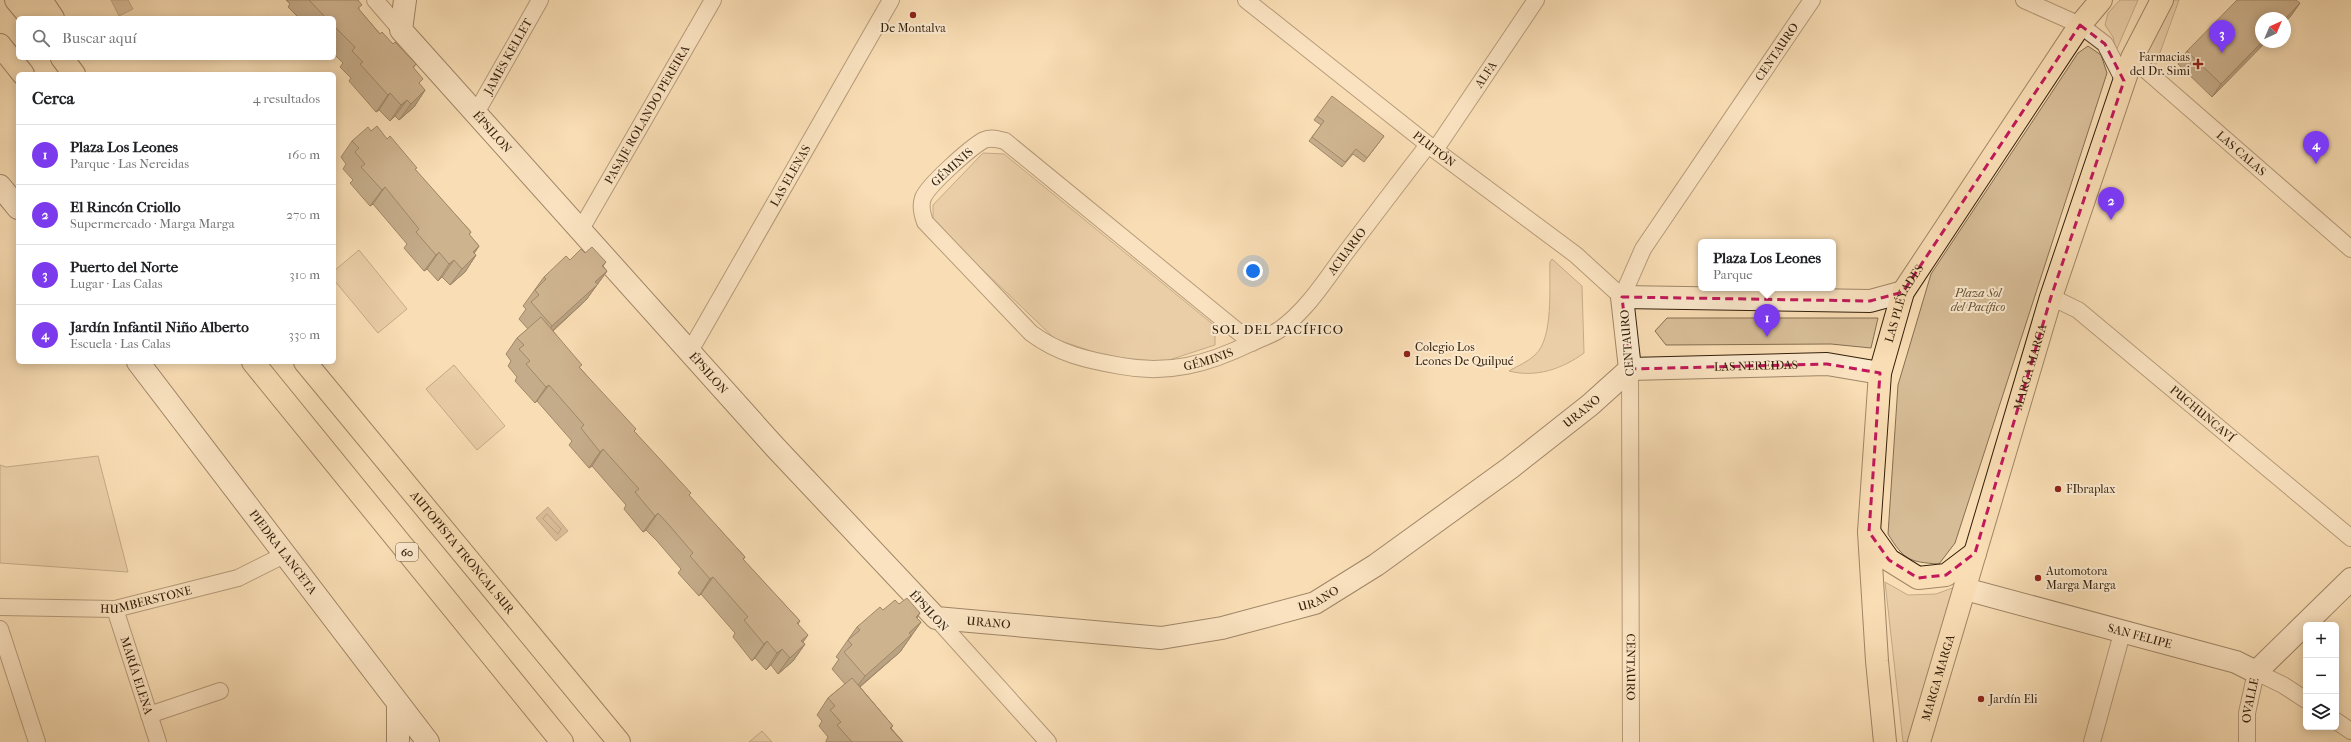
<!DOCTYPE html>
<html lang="es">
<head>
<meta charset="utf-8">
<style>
	:root { --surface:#fff; --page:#f2f2f2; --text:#202124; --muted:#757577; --line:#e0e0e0; --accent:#7c3aed }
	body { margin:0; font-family:"IM FELL French Canon",serif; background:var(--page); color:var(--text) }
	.controls { position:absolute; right:12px; bottom:12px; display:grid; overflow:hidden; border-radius:6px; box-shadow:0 2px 10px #0003 }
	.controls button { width:36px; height:36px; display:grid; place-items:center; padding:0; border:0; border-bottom:1px solid var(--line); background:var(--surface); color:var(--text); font:20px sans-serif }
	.compass { position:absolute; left:2255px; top:12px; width:36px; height:36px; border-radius:50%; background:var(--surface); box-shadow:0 2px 10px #0003; rotate:44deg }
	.you { position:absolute; left:1253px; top:271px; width:14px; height:14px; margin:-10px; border:3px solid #fff; border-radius:50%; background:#1a73e8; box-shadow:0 0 0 6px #1a73e833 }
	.badge { display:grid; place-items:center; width:26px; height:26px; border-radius:50%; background:var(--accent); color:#fff; font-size:13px; font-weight:700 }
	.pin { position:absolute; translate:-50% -33px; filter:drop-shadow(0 1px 2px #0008) }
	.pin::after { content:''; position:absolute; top:21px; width:14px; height:12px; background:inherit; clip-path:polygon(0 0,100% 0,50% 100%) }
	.popup { position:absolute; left:1698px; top:239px; width:138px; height:52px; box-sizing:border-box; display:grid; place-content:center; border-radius:6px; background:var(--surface); filter:drop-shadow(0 1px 3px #0005); font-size:13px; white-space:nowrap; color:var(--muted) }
	.popup b { font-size:15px; color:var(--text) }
	.popup::after { content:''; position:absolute; left:50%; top:100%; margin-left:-8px; border:8px solid transparent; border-top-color:var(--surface) }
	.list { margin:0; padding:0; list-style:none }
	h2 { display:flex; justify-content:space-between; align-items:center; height:52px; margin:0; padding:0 16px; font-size:17px }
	h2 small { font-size:13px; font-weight:400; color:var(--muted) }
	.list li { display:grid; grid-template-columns:26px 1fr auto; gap:12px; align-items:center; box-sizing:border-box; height:60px; padding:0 16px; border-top:1px solid var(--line) }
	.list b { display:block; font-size:15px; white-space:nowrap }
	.list p { margin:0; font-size:13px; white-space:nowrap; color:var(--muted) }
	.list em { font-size:13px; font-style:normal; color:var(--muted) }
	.icon { flex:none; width:22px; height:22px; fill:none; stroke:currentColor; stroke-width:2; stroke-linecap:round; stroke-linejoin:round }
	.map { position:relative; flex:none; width:2351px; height:742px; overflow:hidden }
	.search { position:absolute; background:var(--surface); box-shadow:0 2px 10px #0003; left:16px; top:16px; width:320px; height:44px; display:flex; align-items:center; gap:10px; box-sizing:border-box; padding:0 14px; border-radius:6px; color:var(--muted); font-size:15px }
	.panel { position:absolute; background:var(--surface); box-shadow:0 2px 10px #0003; left:16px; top:72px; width:320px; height:292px; border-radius:6px }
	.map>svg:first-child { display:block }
</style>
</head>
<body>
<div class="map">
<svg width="2351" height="742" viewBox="0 0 2351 742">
	<rect width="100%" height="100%" fill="#f9ddb4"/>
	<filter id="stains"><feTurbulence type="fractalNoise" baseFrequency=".005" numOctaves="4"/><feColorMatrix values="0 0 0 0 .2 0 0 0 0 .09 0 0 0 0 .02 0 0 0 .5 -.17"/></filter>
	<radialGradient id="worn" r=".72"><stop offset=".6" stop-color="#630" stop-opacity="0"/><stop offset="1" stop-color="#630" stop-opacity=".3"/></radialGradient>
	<!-- green -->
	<g fill="#d7bd97" stroke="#856e50">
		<path d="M2120 0H2138L2116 51 2113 37 2105 25 2108 13Z"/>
		<path d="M2173 0H2179L2153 72 2147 65V52Z"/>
		<path d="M2088 46 2101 55 2107 73 1955 543 1939 564C1909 562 1904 560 1888 534L1898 385 1931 274 2078 53Z"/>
		<path d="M983 153 1004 154 1215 326V345L1163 362 1106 356 1055 339 933 222V205Z"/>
		<path d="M359 250 407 309 378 333 334 280V271Z"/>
		<path d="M1552 259 1582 286 1584 353C1562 369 1536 378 1509 371 1517 366 1528 362 1535 355 1554 338 1549 286 1550 262Z"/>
		<path d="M1667 318H1878L1871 348 1831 344 1666 345 1655 331Z"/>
		<path d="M454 365 505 426 477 450 426 389Z"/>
		<path d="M98 456 128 572 0 563V465L6 467Z"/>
		<path d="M1885 582 1908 595 1936 594 1955 587 1910 742H1903Z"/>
		<path d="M762 731 772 742H749Z"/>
	</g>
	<!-- water -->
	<g fill="#b69c7a" stroke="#826a4d">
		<path d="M111 0H128L133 9 119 16Z"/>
		<path d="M548 507 568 531 556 541 536 518Z"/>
	</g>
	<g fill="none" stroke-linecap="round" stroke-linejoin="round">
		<!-- shore -->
		<path stroke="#745e42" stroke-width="1" d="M547 514 561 529 558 534 543 519Z"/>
		<defs>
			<g id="street">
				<path d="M375 0 401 30"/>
				<path id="s1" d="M1246 0 1435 150 1576 255 1622 297 1643 249 1812 0"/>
				<path d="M2024 0 2080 25 2105 44 2124 81"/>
				<path id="s2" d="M2132 58 2351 249"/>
				<path id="s3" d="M476 113 540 0"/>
				<path id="s4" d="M1435 150 1536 0"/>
				<path id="s5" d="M581 229 713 0"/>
				<path id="s6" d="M2051 297 2078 310 2351 538"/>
				<path id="s7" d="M1252 343 1005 141C998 139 991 137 984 140 971 147 928 185 923 198 920 206 922 214 925 222L1031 333C1059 354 1087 360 1121 366 1168 375 1208 364 1251 343 1260 339 1271 335 1279 330 1306 311 1325 281 1344 255 1372 218 1400 181 1428 145"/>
				<path id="s8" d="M690 351 891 0"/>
				<path id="s9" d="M1630 369 1631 742"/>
				<path id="s10" d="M0 607 115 609 238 578 284 555"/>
				<path id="s11" d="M115 609 158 742"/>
				<path d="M936 618 1048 742"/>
				<path d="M0 629 37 742"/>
				<path d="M149 715 220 691"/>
				<path d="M2336 721 2351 731"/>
				<path d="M2092 742 2123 630"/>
				<path id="s12" d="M2247 742V713L2256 672 2283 685 2306 700"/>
			</g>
			<g id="secondary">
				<path id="s13" d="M405 0 401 30 774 446 936 618 1161 638 1222 628 1315 603 1376 565 1510 468 1590 405 1630 369"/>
				<path d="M0 186 18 208"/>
				<path id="s14" d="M138 362 428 742"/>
				<path d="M1630 369 1622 297 1870 301 1903 292"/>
				<path id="s15" d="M1630 369 1827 364 1880 373"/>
				<path id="s16" d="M1965 589 2236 662 2256 672 2351 579"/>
				<path d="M398 742V706"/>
			</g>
			<g id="primary">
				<path d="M1869 532 1889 560 1918 578 1946 575 1975 553"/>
				<path id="s17" d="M1885 742 1877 661 1869 532 1880 373 1903 292 2080 25 2101 0"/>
				<path id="s18" d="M1919 742 2051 297 2132 58 2162 0"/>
			</g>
			<g id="highway">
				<path d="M16 0 31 18"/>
				<path d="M41 0 53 18"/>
				<path d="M0 45 23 74"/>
				<path d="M62 58 74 74"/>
				<path d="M253 362 562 742"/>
				<path id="s19" d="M305 362 619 742"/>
			</g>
		</defs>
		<!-- street casing -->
		<use href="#street" stroke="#644e34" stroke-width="18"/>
		<!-- secondary casing -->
		<use href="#secondary" stroke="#331f0a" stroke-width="24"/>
		<!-- primary casing -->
		<use href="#primary" stroke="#331f0a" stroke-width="24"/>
		<!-- highway casing -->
		<use href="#highway" stroke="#331f0a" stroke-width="24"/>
		<!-- street -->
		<use href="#street" stroke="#fbe9ce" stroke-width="16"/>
		<!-- secondary -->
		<use href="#secondary" stroke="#fbe9ce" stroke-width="22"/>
		<!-- primary -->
		<use href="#primary" stroke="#f9ddb4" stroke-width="22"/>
		<!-- highway -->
		<use href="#highway" stroke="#f9ddb4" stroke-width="22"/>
	</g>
	<!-- wall -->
	<g fill="#847054" stroke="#331f0a">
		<path d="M286 0H358L359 10 380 34 416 64 413 68 419 84 425 90 414 107 399 120 395 116 390 121 379 110 376 112 349 81 351 78 340 67 343 63 334 54V18H299L288 7 290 4Z"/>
		<path d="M2291 16 2261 42 2212 97 2178 64 2187 51Z"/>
		<path d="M1317 116 1384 136 1364 162 1353 154 1342 167 1309 141 1321 125 1314 120Z"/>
		<path d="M371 131 415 170 471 232 469 235 479 246 474 253 476 255 465 272 450 285 442 277 438 281 427 269 424 271 404 248 407 244 373 204 370 206 350 183 353 180 343 169 346 164 341 157 352 141Z"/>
		<path d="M570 260 606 262 603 266 607 271 586 300 553 331 580 368 689 496 745 557 743 560 800 621 798 624 803 643 805 644 793 661 778 674 771 665 766 670 755 658 752 661 733 637 735 633 701 594 699 596 678 573 681 569 657 541 646 530 643 532 624 509 626 505 592 466 589 468 569 445 572 441 537 401 535 403 515 381 517 377 508 366 511 361 506 354 517 338 528 329 519 319 526 309 523 306 544 277Z"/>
		<path d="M899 604 920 613 917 618 921 622 900 652 860 687 893 726 891 728 903 742H826V741L828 737 819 726 822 721 817 715 828 698 845 684 832 669 839 659 836 657 857 627 883 610Z"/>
	</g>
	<!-- shaded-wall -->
	<g fill="#6c5b45" stroke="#331f0a">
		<path d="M2300 3 2291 16 2285 22V19Z"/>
		<path d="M2262 42H2266L2212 97 2221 84Z"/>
		<path d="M425 90 414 107 399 120 411 104Z"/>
		<path d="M390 93 379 110 376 112 388 95Z"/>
		<path d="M407 100 395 116 390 121 401 105Z"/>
		<path d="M385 187 373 204 370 206 382 190Z"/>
		<path d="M479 246 468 263 473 252Z"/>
		<path d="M439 252 427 269 424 271 436 255Z"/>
		<path d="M476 255 465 272 450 285 462 269Z"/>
		<path d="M454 260 442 277 438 281 449 264Z"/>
		<path d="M607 271 586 300 540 342 552 326 595 282Z"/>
		<path d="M549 385 537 401 535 403 546 387Z"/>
		<path d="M603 449 592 466 589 468 600 452Z"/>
		<path d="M658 513 646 530 643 532 655 516Z"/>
		<path d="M713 577 701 594 699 596 710 579Z"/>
		<path d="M921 622 900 652 853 692 865 676 909 633Z"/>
		<path d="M808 635 797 651 805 644 793 661 778 674 801 641Z"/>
		<path d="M767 641 755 658 752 661 764 644Z"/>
		<path d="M782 649 771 665 766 670 777 653Z"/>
	</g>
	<!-- building -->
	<g fill="#9a8262" stroke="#331f0a">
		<path d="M309 0H358L362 5 358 8 380 34 382 32 393 44 395 42 416 64 413 67 423 79 419 83 425 90 411 104 407 100 401 105 390 93 388 95 360 64 363 62 352 51 355 47 334 26V18H326Z"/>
		<path d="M2237 0H2296L2300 3 2285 19V18H2261V42H2262L2221 84 2187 51Z"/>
		<path d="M1332 96 1384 136 1367 158 1356 149 1345 162 1312 137 1324 121 1317 116Z"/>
		<path d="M377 126 387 139 390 136 417 168 415 169 471 232 469 234 479 246 473 252 476 255 462 269 454 260 449 264 439 252 436 255 416 232 419 229 385 187 382 190 361 167 365 164 355 152 359 148 352 141 368 127 371 131Z"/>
		<path d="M592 247 606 262 602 266 607 271 595 282 598 284 552 326 531 302 539 295 535 290 546 279 544 277 566 256 570 260 581 249 585 253Z"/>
		<path d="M541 317 582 365 579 367 636 429 634 431 691 493 689 495 745 557 743 559 800 621 797 623 808 635 801 641 805 644 790 658 782 649 777 653 767 641 764 644 744 620 748 617 713 577 710 579 690 556 693 553 669 525 658 513 655 516 635 492 639 489 603 449 600 452 581 428 584 425 549 385 546 387 526 364 530 361 519 349 524 345 517 338Z"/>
		<path d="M907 598 920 613 916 617 921 622 909 633 911 635 865 676 844 652 852 645 848 640 860 630 857 627 880 607 883 610 895 600 899 604Z"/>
		<path d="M852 678 893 726 890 728 903 742H852L837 725 841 722 830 710 835 706 828 698Z"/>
	</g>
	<!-- marked area -->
	<path d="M0 0H2351V742H0ZM2080 25 2105 44 2124 81 2051 297 1975 553 1946 575 1918 578 1889 560 1869 532 1880 373 1827 364 1630 369 1622 297 1870 301 1903 292Z" fill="#f9ddb4" fill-opacity=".55" fill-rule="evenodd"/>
	<path fill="none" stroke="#c2185b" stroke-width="3" stroke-dasharray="8 5" stroke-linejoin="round" d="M2080 25 2105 44 2124 81 2051 297 1975 553 1946 575 1918 578 1889 560 1869 532 1880 373 1827 364 1630 369 1622 297 1870 301 1903 292Z"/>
	<!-- markers -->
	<g fill="#8f2418" stroke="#fbe9ce" stroke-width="1.5">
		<circle cx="913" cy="15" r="4"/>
		<path d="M2196 58h4v4h4v4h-4v4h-4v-4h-4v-4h4z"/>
		<circle cx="1407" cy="354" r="4"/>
		<circle cx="2058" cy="489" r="4"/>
		<circle cx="2038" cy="578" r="4"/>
		<circle cx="1981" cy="699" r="4"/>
	</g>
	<g text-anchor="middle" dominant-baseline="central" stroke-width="4" stroke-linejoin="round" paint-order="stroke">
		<!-- shield labels -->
		<rect fill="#fbe9ce" stroke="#6f5c45" stroke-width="1" x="396" y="543" width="22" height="18" rx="3"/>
		<g font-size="11" font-weight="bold" fill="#331f0a">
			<text x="407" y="552">60</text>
		</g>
		<!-- poi labels -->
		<g font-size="12" fill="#331f0a" stroke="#fbe9ce" text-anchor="start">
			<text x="913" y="28" text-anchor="middle">De Montalva</text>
			<text x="2190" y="57" text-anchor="end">Farmacias<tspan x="2190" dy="14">del Dr. Simi</tspan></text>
			<text x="1415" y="347">Colegio Los<tspan x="1415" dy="14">Leones De Quilpué</tspan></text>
			<text x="2066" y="489">FIbraplax</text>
			<text x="2046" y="571">Automotora<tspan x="2046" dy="14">Marga Marga</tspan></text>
			<text x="1989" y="699">Jardín Eli</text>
		</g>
		<!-- street labels -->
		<g font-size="12" fill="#331f0a" stroke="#fbe9ce">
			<text stroke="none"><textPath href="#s1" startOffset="770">CENTAURO</textPath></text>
			<text stroke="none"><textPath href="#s3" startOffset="65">JAMES KELLET</textPath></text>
			<text stroke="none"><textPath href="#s4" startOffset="91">ALFA</textPath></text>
			<text stroke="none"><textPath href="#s5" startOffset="132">PASAJE ROLANDO PEREIRA</textPath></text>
			<text stroke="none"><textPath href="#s13" startOffset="167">ÉPSILON</textPath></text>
			<text stroke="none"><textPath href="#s1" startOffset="240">PLUTÓN</textPath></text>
			<text stroke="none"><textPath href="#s2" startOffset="145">LAS CALAS</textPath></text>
			<text transform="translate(952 167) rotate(-42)">GÉMINIS</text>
			<text stroke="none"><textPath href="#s8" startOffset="202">LAS ELENAS</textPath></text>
			<text stroke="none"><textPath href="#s7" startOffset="970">ACUARIO</textPath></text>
			<text stroke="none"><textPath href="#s17" startOffset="444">LAS PLÉYADES</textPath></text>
			<text transform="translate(1627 343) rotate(-95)">CENTAURO</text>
			<text stroke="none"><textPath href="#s7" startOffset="789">GÉMINIS</textPath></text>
			<text stroke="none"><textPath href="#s15" startOffset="126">LAS NEREIDAS</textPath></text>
			<text stroke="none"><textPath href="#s18" startOffset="391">MARGA MARGA</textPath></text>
			<text stroke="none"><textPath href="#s13" startOffset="491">ÉPSILON</textPath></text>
			<text stroke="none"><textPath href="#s13" startOffset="1538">URANO</textPath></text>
			<text stroke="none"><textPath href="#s6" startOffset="192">PUCHUNCAVÍ</textPath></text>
			<text stroke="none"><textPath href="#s14" startOffset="239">PIEDRA LANCETA</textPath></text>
			<text stroke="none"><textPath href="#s19" startOffset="247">AUTOPISTA TRONCAL SUR</textPath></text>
			<text stroke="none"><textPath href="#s13" startOffset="1214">URANO</textPath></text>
			<text stroke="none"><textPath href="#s10" startOffset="147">HUMBERSTONE</textPath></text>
			<text transform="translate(929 611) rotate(47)">ÉPSILON</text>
			<text stroke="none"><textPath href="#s13" startOffset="878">URANO</textPath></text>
			<text stroke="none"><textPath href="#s16" startOffset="181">SAN FELIPE</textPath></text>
			<text stroke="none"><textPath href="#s9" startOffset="298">CENTAURO</textPath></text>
			<text stroke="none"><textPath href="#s11" startOffset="70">MARÍA ELENA</textPath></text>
			<text stroke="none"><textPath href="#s18" startOffset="67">MARGA MARGA</textPath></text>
			<text stroke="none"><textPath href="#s12" startOffset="42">OVALLE</textPath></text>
		</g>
		<!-- park labels -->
		<g font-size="12" font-style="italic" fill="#644e34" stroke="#fbe9ce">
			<text x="1978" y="293">Plaza Sol<tspan x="1978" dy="14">del Pacífico</tspan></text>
		</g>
		<!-- neighbourhood labels -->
		<g font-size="13" letter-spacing="1" fill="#331f0a" stroke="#fbe9ce">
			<text x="1278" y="329">SOL DEL PACÍFICO</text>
		</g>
	</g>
	<rect width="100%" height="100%" filter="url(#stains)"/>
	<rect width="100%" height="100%" fill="url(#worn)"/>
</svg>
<div class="controls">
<button>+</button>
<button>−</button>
<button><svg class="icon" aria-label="layers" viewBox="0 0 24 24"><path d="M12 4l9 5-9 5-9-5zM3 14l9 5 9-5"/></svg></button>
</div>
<svg class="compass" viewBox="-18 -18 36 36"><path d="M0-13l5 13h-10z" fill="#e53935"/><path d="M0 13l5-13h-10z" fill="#757577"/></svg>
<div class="you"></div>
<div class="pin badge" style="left:1767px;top:337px">1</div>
<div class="popup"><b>Plaza Los Leones</b>Parque</div>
<div class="pin badge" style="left:2111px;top:220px">2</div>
<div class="pin badge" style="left:2222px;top:53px">3</div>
<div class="pin badge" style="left:2316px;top:164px">4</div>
<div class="search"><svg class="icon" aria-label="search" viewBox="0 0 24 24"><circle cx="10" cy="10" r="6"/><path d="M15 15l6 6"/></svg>Buscar aquí</div>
<section class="panel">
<h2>Cerca<small>4 resultados</small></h2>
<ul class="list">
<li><span class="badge">1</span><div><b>Plaza Los Leones</b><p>Parque · Las Nereidas</p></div><em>160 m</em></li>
<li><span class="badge">2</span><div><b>El Rincón Criollo</b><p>Supermercado · Marga Marga</p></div><em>270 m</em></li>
<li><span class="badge">3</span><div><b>Puerto del Norte</b><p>Lugar · Las Calas</p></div><em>310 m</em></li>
<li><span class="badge">4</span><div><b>Jardín Infantil Niño Alberto</b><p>Escuela · Las Calas</p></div><em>330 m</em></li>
</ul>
</section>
</div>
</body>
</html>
